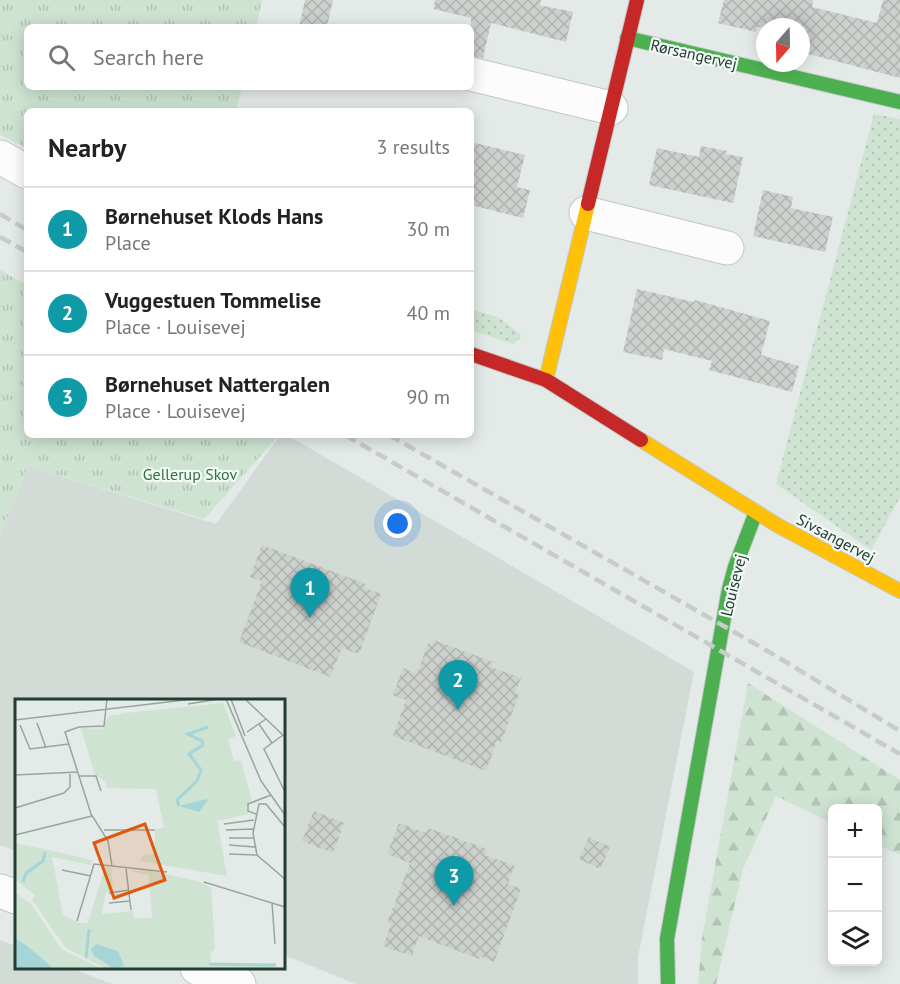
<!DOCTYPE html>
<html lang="en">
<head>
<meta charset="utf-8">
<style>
	:root { --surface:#fff; --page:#f2f2f2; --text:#222; --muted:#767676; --line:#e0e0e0; --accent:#677a72 }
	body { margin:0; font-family:"PT Sans",sans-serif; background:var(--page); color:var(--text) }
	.controls { position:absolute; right:18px; bottom:18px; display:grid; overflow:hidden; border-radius:9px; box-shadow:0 3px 15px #0003 }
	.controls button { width:54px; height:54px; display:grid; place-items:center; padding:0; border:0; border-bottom:2px solid var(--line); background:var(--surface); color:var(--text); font:30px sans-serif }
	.compass { position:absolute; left:756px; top:18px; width:54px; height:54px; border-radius:50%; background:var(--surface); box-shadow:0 3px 15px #0003; rotate:200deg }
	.you { position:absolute; left:398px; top:524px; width:21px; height:21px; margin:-15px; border:4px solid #fff; border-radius:50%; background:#1a73e8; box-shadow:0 0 0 9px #1a73e833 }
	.badge { display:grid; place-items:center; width:39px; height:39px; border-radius:50%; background:var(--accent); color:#fff; font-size:20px; font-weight:700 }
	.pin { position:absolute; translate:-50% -50px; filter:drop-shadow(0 2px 3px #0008) }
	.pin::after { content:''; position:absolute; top:32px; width:21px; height:18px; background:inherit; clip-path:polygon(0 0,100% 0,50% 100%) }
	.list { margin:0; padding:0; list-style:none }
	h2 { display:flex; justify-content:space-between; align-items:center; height:78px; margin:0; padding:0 24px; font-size:26px }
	h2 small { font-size:20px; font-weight:400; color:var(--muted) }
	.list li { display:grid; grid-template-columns:39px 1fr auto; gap:18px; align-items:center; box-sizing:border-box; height:84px; padding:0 24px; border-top:2px solid var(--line) }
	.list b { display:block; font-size:22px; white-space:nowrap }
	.list p { margin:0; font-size:20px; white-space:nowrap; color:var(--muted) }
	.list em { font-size:20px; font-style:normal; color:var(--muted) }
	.icon { flex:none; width:33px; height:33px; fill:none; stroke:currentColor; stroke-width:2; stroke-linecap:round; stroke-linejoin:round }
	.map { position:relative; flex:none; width:900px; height:984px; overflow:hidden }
	.search { position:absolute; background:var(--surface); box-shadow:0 3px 15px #0003; left:24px; top:24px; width:450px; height:66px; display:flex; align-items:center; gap:15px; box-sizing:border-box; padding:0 21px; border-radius:9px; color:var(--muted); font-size:22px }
	.panel { position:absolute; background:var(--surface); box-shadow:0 3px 15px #0003; left:24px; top:108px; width:450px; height:330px; border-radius:9px }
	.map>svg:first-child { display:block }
</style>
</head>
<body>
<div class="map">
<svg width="900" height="984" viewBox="0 0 900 984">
	<defs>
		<pattern id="grass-dots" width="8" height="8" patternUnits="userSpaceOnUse" patternTransform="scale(1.5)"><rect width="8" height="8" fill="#cee3d2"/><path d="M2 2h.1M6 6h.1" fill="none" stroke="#b1c4b5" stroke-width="1.8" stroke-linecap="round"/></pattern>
		<pattern id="forest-firs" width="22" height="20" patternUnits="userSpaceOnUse" patternTransform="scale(1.5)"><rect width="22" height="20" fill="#cee3d2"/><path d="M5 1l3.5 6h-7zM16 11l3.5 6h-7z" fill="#b1c4b5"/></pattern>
		<pattern id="park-tufts" width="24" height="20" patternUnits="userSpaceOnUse" patternTransform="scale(1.5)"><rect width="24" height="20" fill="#cee3d2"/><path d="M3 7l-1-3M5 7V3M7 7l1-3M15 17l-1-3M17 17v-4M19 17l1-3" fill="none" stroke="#b1c4b5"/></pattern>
		<pattern id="building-cross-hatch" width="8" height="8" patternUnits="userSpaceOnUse" patternTransform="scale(1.5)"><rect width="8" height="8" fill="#ccd1ce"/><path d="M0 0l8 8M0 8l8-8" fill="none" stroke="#afb4b1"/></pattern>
	</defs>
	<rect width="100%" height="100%" fill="#e4eae7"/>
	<!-- built -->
	<g fill="#d2dbd6">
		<path d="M280 435H287L694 672 638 957V984H356L284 955V700H16V851L0 845V536L28 466 216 524Z"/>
		<path d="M0 940 16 946V968H71L112 984H0Z"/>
	</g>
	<!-- grass -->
	<g fill="url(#grass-dots)">
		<path d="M874 114 900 119V497L871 550 776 484Z"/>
		<path d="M471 309 500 318 522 336 513 344 471 330Z"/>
	</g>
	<!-- forest -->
	<path fill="url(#forest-firs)" d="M748 683 900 780V855L878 845V808H832V823L776 796 743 869 716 984H698L702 938Z"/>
	<!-- park -->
	<g fill="url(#park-tufts)">
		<path d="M0 0H262L256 27H27V87H242L236 111H27V148L0 135Z"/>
		<path d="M0 270 27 285V435H279L204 519 28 466 0 535Z"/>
	</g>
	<!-- building -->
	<g fill="url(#building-cross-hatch)">
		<path d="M305 0H333L327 27H299Z"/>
		<path d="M435 0H541L540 5 573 12 566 42 491 23 483 58 471 56V18L434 9Z"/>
		<path d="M724 0H813L812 7 877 23 883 0H900V78L801 52V27H757L756 32 718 23Z"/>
		<path d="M471 142 525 155 517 187 530 190 523 218 471 205Z"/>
		<path d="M701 146 727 151 726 154 743 157 733 203 649 185 657 148 699 157Z"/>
		<path d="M763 190 793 197 791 208 833 217 825 252 753 236Z"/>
		<path d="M637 289 694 302 695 300 770 321 761 355 799 366 792 392 709 370 712 361 664 349 662 360 623 352Z"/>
		<path d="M262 545 366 584 365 588 381 594 359 654 342 648 330 677 239 642 262 581 250 577Z"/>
		<path d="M434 640 493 662 491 667 521 678 515 693 519 695 501 742 497 741 486 771 393 736 406 700 393 695 403 668 417 674 428 643 432 645Z"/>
		<path d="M314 811 344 823 333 853 302 841Z"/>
		<path d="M399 823 426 833 428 828 487 849 485 855 515 866 508 884 521 889 494 962 480 956 479 959 419 936 412 956 383 946 391 925 387 923 410 863 387 854Z"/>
		<path d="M589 837 610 847 600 869 579 859Z"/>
	</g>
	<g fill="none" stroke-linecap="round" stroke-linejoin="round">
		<defs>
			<g id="street">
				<path d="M471 74 611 108"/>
				<path d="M0 157 27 172"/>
				<path d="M586 213 727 248"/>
				<path d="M0 891 16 897"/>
				<path d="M197 968 239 984"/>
			</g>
			<g id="fast">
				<path d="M627 38 900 102"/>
				<path d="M668 984 667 939 729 589 735 567 756 512"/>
			</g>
			<g id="slow">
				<path d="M546 380 588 204"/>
				<path d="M641 440 777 525 900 591"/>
			</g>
			<g id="jam">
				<path d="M588 204 637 0"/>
				<path d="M471 354 546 380 641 440"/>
			</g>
		</defs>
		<!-- street casing -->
		<use href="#street" stroke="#c1c7c4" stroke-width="35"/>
		<!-- fast casing -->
		<use href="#fast" stroke="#c0c8c4" stroke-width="16"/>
		<!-- slow casing -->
		<use href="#slow" stroke="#c0c8c4" stroke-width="16"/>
		<!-- jam casing -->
		<use href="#jam" stroke="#c0c8c4" stroke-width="16"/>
		<!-- street -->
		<use href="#street" stroke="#fbfcfb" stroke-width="33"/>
		<!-- fast -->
		<use href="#fast" stroke="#4caf50" stroke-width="14"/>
		<!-- slow -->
		<use href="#slow" stroke="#ffc107" stroke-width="14"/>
		<!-- jam -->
		<use href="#jam" stroke="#c62828" stroke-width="14"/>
		<!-- rail -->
		<g stroke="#c7cbc9" stroke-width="4.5" stroke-dasharray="12 6" stroke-linecap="butt">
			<path d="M0 214 27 230"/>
			<path d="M0 237 27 252"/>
			<path d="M345 435 900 754"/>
			<path d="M389 435 771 653 900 731"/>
		</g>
	</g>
	<g text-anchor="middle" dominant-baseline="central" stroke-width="4.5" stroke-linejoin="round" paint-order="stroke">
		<!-- street labels -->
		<g font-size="16" fill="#233d33" stroke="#f3f9f5">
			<text transform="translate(694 54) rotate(13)">Rørsangervej</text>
			<text transform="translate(836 538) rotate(28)">Sivsangervej</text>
			<text transform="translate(733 585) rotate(-76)">Louisevej</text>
		</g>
		<!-- park labels -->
		<g font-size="16" fill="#2e7341" stroke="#f3f9f5">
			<text x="190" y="474">Gellerup Skov</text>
		</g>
	</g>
	<!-- overview -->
	<g transform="translate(15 699)">
		<rect width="270" height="270" fill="#e4eae7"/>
		<path d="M33 151 77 161 76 166 37 158 48 216 64 224H73L90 168 96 169 98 192 91 193 87 215 118 212 119 219H137L134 176 114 172 138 171 144 263 132 270H91L50 248 25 212 33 210 22 183Z" fill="#cee3d2"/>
		<path d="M0 144 33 151 22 183 36 190 38 210 25 212 17 201 20 196 0 181ZM190 186 196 188 200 250 192 257Z" fill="#cee3d2"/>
		<path d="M0 193 16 205 46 250 87 270H39L0 239Z" fill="#cee3d2"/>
		<path d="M208 4 221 37 213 40 219 62 226 61 237 102 231 108 234 115 202 122 212 177 125 162 128 156 139 155 140 131 149 128 141 90 91 89 90 82 80 76 66 29 86 30 94 17 111 14ZM133 171 191 184 196 266 183 270H120L122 265 142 263Z" fill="#cee3d2"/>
		<path d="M88 63H116V81H88ZM116 72a9 9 0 1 1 18 0a9 9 0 1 1-18 0ZM184 265 221 266 259 267 258 270H183Z" fill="#cee3d2"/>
		<path d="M193 101 184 113 164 107 191 100ZM0 239 12 247 39 270H0ZM81 245 103 252 109 267 98 269 79 257 76 250Z" fill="#a6d5d7"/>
		<path fill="none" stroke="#a6d5d7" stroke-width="3" d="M164 107 162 101 182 82 186 71 174 55 188 46 187 42 173 35 193 28M8 183 11 174 28 162 30 153M71 259 74 230M194 265 261 266"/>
		<path fill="none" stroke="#97a59f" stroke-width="1.5" d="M92 0 89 27 64 28 50 33 76 115 93 142 97 167M211 0 246 82 270 116M216 0 230 37M231 1 270 38M173 5 204 0M0 21 178 0M22 24 31 49M244 25 257 44M5 26 15 50 54 45M232 33 251 20M268 36 249 50 270 93M0 76 63 73M64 77H81L86 92M0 109 49 94 55 88V75M241 115 233 112V105L256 96M209 125 239 121M270 128 251 105H244L238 134 242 156 270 180M89 131H140M211 131 238 130M0 136 77 117M214 139H238M214 146 240 148M214 155 242 156M111 170 116 211M47 171 76 177M189 183 270 208M94 194 114 191M94 204 115 202M257 204 260 245M62 222 79 165 152 173"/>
		<path fill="#de580e" fill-opacity="0.15" stroke="#de580e" stroke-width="3" d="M130 125 150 181 99 199 79 144Z"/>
		<rect width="270" height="270" fill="none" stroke="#233d33" stroke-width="3"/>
	</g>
</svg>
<div class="controls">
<button>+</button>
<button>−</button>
<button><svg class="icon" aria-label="layers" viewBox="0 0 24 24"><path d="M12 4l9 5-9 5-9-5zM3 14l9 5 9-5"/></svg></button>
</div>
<svg class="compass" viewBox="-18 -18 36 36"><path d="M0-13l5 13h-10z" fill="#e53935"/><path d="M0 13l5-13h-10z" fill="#767676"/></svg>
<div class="you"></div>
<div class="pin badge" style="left:310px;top:618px;background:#0f9aa8">1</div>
<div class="pin badge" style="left:458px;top:710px;background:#0f9aa8">2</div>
<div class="pin badge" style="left:454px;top:906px;background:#0f9aa8">3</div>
<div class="search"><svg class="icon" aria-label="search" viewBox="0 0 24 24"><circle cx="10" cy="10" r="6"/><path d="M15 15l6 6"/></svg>Search here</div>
<section class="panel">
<h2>Nearby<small>3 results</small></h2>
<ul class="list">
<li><span class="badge" style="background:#0f9aa8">1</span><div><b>Børnehuset Klods Hans</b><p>Place</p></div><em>30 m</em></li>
<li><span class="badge" style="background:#0f9aa8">2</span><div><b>Vuggestuen Tommelise</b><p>Place · Louisevej</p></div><em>40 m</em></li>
<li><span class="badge" style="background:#0f9aa8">3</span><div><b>Børnehuset Nattergalen</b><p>Place · Louisevej</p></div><em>90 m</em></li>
</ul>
</section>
</div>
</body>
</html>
